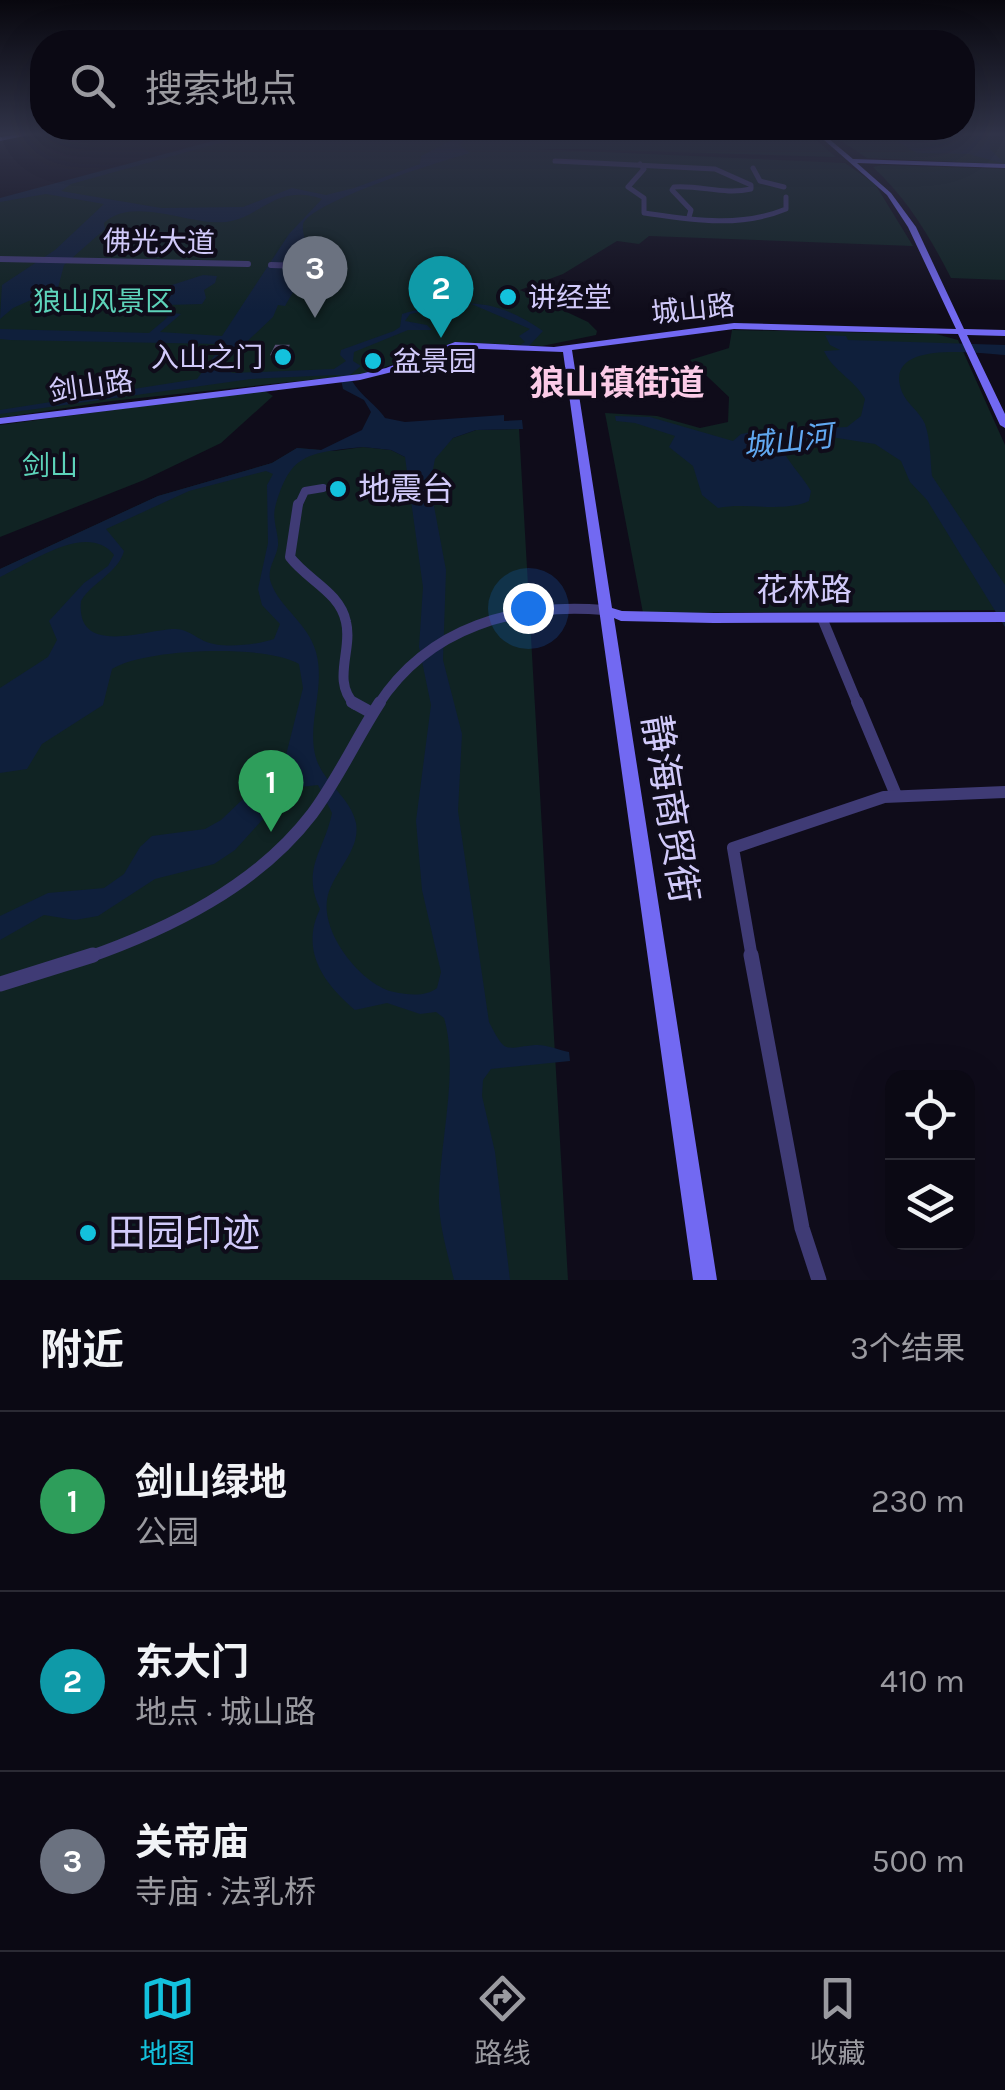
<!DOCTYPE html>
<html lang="zh">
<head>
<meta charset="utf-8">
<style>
	:root { --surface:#0b0914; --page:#191722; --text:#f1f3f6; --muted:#9a9aa0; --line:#2b2a34; --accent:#13c1dd }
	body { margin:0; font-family:Karla,"Noto Sans SC",sans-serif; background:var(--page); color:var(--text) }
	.controls { position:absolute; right:30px; bottom:30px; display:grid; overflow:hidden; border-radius:20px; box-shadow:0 10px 40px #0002 }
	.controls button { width:90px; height:90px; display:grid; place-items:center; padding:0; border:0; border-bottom:2px solid var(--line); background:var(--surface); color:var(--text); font:50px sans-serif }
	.you { position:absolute; left:528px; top:608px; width:35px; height:35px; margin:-25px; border:8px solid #fff; border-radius:50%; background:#1a73e8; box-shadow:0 0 0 15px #1a73e833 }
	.badge { display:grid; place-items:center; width:65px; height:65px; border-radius:50%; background:var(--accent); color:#fff; font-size:32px; font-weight:700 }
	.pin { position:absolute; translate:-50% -82px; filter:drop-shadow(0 2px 5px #0008) }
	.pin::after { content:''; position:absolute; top:52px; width:35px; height:30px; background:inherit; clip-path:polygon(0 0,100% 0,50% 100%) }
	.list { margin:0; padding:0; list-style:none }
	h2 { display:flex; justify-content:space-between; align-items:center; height:130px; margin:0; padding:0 40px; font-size:42px }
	h2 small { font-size:32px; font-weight:400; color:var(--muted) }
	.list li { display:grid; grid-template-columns:65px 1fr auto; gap:30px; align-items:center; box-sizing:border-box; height:180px; padding:0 40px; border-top:2px solid var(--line) }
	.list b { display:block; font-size:38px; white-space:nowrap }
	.list p { margin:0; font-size:32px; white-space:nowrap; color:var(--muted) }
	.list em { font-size:32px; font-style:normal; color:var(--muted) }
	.icon { flex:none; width:55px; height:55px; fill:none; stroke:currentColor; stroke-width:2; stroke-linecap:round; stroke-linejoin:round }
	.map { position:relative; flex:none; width:1005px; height:1280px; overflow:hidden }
	.search { position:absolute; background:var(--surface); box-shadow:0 10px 40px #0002; left:30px; right:30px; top:30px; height:110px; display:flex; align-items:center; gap:25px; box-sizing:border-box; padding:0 35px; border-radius:40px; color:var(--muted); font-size:38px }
	.sheet { height:670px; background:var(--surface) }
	nav { display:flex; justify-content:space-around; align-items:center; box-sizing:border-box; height:140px; border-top:2px solid var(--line); background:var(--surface); font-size:28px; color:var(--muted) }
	nav a { display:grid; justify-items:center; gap:5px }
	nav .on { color:var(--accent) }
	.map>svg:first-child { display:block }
</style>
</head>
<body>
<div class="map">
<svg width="1005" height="1280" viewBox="0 0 1005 1280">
	<rect width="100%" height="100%" fill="#0f0c1a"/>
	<!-- green -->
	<g fill="#102323">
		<path d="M248 133H808L836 157 574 149H537L845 163 875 184 913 246 649 236 639 244 617 241 563 274 520 290 588 322 597 331 596 335 542 346 455 342 366 374 111 401 0 418V200Z"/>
		<path d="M829 133H1005V164L867 158Z"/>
		<path d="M882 165 1005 169V280L951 278C929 235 908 200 873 167Z"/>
		<path d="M732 330 936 334 958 340 1005 445V610L643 613 605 413 657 416 700 428 728 422 729 397 690 360 729 348Z"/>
		<path d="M263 390 273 396 221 443 144 480 0 537V425Z"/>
		<path d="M519 429 568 1280H0V569L158 496 272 463 297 448 334 451 363 447 391 450 405 457 439 451 453 438 476 430Z"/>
	</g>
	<!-- water -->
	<g fill="#0f1f3b" fill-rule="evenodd">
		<path d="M243 133H256L71 184 61 191 161 208 243 207 292 188 326 195 354 188 420 164 421 156C437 148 452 139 469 133V137L458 144 470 153C447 159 306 203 303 225 302 231 306 241 306 248 306 269 296 288 285 306L278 305 273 317 219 368 233 373 334 369 346 361 340 355 341 350 394 331 400 327 402 314C456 299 494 296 543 331L529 346 520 345 525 342 519 336 530 329 469 303 410 314 405 321 427 325 432 330H408L354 352 353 361 361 366 350 375C353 390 376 404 385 418L405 422 504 415V421L522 420 523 429 476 430 453 438 435 459 430 485 446 570 443 660 462 734 458 811 489 1022C506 1055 504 1048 535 1045 545 1044 559 1050 569 1052L570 1061 491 1069 483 1080 482 1096 495 1152 510 1280H454C448 1255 440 1229 439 1204 438 1146 460 1073 444 1018L436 1012 420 1014 387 1003 355 1010C323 983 300 950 320 909 301 868 324 852 332 813L318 785 291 788 235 850 214 864 155 879 98 916 75 920 44 915 0 940V916L48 893 104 888 124 874 140 847 152 836 205 829 221 820 285 759 303 688 299 664C266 644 145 648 112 669L103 705 42 744 27 769 0 773V688L48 657 57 640 49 621 84 583 108 566 114 555C88 521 30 563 0 577V569L158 496 272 463 297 448 321 450 362 430 371 412 364 400 343 389 340 375H335L251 379 0 414V410L197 379 220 348 219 344 10 340 0 339V329L149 333 168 317 157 313 160 307 152 299 153 291 203 275 217 276 215 283 204 290 206 298 202 304 166 305 161 311 181 314 160 332 222 336 289 234 322 199C276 183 262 217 226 222 191 226 132 195 104 223L105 229 64 265 58 288 13 308 0 319 2 285 55 250 104 204 46 194 0 202V198ZM363 447 391 450 405 457 423 587 419 647 431 705 416 821 422 890 441 972 437 988C426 997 408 995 394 992 362 985 322 935 327 900 331 873 361 852 356 823 351 798 323 782 316 758 306 724 326 688 316 652 308 623 280 608 271 583 266 569 276 559 278 546 279 534 272 520 275 508 290 453 307 453 363 447ZM266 471 273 474 267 485 268 543 258 589 262 605 280 624 274 639C257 645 221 649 204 641 194 636 188 630 176 629 149 628 75 659 81 601 92 582 118 573 124 551L106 529 189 491Z"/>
		<path d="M949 133 989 134 990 149 1005 164 969 154 917 153 897 141C911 129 935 142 949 133Z"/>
		<path d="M825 335 846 336 848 340 1005 345V355C979 354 881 338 902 392 907 404 920 412 925 424 931 442 930 459 932 476L1005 585V627L927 500 910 482 901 461 875 444 831 437 780 442C784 459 800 472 811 491L809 501C783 513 747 502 718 508L702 495 693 466 669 447 675 436 635 423 616 421 615 416 650 417 733 441 741 434 752 432 847 427 861 416 865 399C854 379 833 371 824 351L840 350 830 345Z"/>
	</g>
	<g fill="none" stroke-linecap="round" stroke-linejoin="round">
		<!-- street-far5 -->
		<g stroke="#3f3b75" stroke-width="5">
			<path d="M555 161 715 169 751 185V189C724 195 701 185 674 187L672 190 691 210 689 217"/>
			<path d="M640 164 644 169 628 187 644 198V213C692 220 740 228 786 209V197"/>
			<path d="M753 168 760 181 784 187"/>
		</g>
		<!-- street-far4 -->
		<g stroke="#3f3b75" stroke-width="6">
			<path d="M0 259 248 264"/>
			<path d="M271 265 301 266"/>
			<path d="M310 266 320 267"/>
		</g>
		<!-- street-far3 -->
		<path stroke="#3f3b75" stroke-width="8" d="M298 506 305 491 323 488"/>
		<!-- street-far2 -->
		<g stroke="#3f3b75" stroke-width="10">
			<path d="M298 504 290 557C307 580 340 592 346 622 353 650 331 681 355 705"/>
			<path d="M822 618 858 705"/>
			<path d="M378 705C429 626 516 603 604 610"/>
		</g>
		<!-- street-far1 -->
		<g stroke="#3f3b75" stroke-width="12">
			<path d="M352 702 372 713"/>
			<path d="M857 702 896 795"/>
			<path d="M86 958C169 929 257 886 312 814 338 779 356 739 380 702"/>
			<path d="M752 958 733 848 884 797 1005 792"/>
		</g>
		<!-- street -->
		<g stroke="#3f3b75" stroke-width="15">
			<path d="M751 955 802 1228 819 1280"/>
			<path d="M0 984 93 955"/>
		</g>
		<!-- secondary -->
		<g fill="#7269f2" fill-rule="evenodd">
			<path d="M25 133H38L0 141V137Z"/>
			<path d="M816 133H822L853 159 1005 164V168L857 163 891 193 916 227 964 329 1005 330V336L967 335 1005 414V428L1000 425 958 334 734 329 572 350 612 608 622 611 714 613 1005 612V622L714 623 621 621 614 618 717 1280H693L563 352 456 348 392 372 360 380 0 424V418L360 374 386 368 455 342 554 347 734 323 956 329 908 227 887 195Z"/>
		</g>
	</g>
	<!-- wall -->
	<path fill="#2d2647" d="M272 354H290L287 362H274Z"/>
	<!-- shaded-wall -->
	<path fill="#1a142d" d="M288 346 290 354 287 362 285 354Z"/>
	<!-- building -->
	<path fill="#3f385a" stroke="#564f73" stroke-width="2.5" d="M276 346H288L285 354H272Z"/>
	<!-- sky -->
	<linearGradient id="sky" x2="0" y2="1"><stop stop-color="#08070e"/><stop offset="0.43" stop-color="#313449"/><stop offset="1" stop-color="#313449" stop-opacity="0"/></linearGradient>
	<rect width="1005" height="312" fill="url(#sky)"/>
	<!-- markers -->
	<g fill="#13c1dd" stroke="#0f0c1a" stroke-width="4">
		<circle cx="508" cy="297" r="10"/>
		<circle cx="283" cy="357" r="10"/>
		<circle cx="373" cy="361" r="10"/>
		<circle cx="338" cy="489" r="10"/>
		<circle cx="88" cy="1233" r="10"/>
	</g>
	<g text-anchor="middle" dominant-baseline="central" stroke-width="8" stroke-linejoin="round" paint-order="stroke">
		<!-- far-street labels -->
		<g font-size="28" fill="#d1cafa" stroke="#0f0c1a">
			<text transform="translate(159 242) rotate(1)">佛光大道</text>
			<text transform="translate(693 309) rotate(-6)">城山路</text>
			<text transform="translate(91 386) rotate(-8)">剑山路</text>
		</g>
		<!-- far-poi labels -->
		<g font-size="28" fill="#d1cafa" stroke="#0f0c1a" text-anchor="start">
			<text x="528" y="297">讲经堂</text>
			<text x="263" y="357" text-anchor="end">入山之门</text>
			<text x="393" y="361">盆景园</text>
		</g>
		<!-- far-park labels -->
		<g font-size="28" fill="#5dd3ba" stroke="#0f0c1a">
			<text x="103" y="301">狼山风景区</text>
			<text x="50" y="465">剑山</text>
		</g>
		<!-- far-water labels -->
		<g font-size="30" font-style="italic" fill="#61a8f1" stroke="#0f0c1a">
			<text transform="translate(788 441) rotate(-7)">城山河</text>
		</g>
		<!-- poi labels -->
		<g font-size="32" fill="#d1cafa" stroke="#0f0c1a" text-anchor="start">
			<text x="358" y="489">地震台</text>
		</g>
		<!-- street labels -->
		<g font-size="32" fill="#d1cafa" stroke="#0f0c1a">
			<text x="804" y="590">花林路</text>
		</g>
		<!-- far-district labels -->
		<g font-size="35" font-weight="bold" fill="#fbcbe7" stroke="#0f0c1a">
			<text x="617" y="383">狼山镇街道</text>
		</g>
		<!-- near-street labels -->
		<g font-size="38" fill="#d1cafa" stroke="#0f0c1a">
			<text transform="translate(670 809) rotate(81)">静海商贸街</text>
		</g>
		<!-- near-poi labels -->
		<g font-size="38" fill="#d1cafa" stroke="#0f0c1a" text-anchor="start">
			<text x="108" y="1233">田园印迹</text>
		</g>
	</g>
</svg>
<div class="controls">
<button><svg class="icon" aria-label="locate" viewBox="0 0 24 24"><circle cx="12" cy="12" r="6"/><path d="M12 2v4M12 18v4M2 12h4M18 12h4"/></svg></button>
<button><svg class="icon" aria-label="layers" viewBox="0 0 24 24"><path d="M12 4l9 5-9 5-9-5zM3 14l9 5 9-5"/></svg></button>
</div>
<div class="you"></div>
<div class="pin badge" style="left:271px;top:832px;background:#2e9e5b">1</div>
<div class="pin badge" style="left:441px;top:338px;background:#0f9aa8">2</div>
<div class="pin badge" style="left:315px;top:318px;background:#6b7280">3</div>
<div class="search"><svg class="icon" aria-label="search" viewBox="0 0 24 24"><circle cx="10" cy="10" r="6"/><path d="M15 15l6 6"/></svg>搜索地点</div>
</div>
<section class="sheet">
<h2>附近<small>3个结果</small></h2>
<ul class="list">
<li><span class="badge" style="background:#2e9e5b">1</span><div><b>剑山绿地</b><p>公园</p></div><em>230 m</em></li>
<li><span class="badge" style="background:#0f9aa8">2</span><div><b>东大门</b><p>地点 · 城山路</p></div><em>410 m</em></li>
<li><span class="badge" style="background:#6b7280">3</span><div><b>关帝庙</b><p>寺庙 · 法乳桥</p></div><em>500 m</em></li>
</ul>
</section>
<nav>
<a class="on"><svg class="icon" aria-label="map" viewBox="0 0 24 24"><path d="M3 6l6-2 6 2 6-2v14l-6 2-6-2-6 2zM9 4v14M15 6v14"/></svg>地图</a>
<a><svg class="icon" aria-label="directions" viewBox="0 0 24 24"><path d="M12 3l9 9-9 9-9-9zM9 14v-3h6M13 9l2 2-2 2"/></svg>路线</a>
<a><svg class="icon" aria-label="saved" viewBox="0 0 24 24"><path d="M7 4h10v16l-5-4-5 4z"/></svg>收藏</a>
</nav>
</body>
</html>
